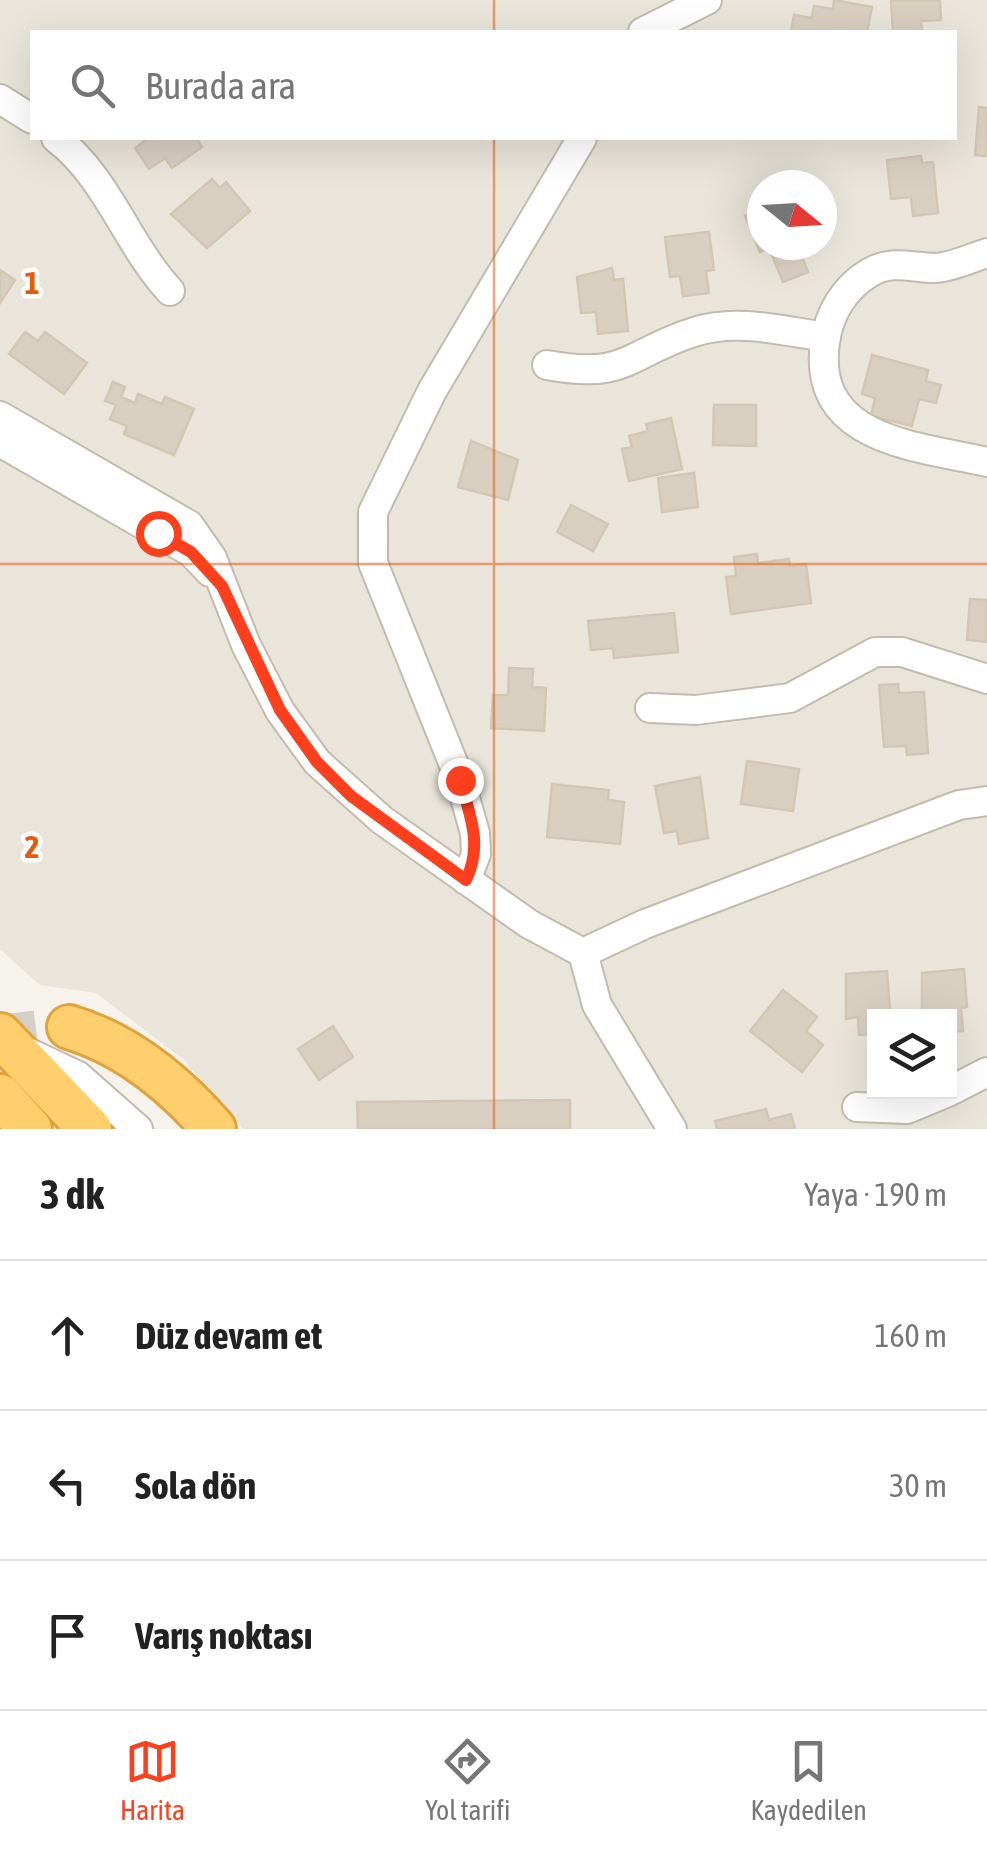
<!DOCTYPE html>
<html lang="tr">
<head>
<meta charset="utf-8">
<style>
	:root { --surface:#fff; --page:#f2f2f2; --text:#222; --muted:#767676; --line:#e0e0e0; --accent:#fc3f1d }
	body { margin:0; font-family:"Asap Condensed",sans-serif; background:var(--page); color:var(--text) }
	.controls { position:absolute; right:30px; bottom:30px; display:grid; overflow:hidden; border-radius:0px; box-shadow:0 10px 40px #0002 }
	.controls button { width:90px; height:90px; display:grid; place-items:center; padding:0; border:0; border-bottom:2px solid var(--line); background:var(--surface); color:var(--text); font:50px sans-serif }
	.compass { position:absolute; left:747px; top:170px; width:90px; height:90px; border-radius:50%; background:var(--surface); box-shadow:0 10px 40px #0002; rotate:108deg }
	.stop { position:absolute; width:30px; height:30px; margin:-22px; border:8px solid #fc3f1d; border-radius:50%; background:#fff }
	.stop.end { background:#fc3f1d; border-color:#fff; box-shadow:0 2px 10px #0008 }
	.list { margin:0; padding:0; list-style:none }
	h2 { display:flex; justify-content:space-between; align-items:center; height:130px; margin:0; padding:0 40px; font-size:42px }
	h2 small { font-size:32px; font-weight:400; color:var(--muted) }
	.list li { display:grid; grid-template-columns:65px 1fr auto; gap:30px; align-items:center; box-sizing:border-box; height:150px; padding:0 40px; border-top:2px solid var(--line) }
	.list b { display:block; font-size:38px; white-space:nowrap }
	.list em { font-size:32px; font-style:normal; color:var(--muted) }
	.icon { flex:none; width:55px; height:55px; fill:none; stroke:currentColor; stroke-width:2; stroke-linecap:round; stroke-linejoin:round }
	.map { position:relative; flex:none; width:987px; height:1129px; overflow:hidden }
	.search { position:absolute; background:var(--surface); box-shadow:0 10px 40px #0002; left:30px; right:30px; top:30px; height:110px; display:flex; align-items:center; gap:25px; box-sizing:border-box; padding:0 35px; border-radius:0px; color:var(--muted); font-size:38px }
	.sheet { height:580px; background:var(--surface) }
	nav { display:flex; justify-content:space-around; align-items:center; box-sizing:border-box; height:140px; border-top:2px solid var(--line); background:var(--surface); font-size:28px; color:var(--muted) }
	nav a { display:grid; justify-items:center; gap:5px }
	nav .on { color:var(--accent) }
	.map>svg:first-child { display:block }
</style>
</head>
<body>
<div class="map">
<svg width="987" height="1129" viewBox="0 0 987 1129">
	<rect width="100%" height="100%" fill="#f6f3ec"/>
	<!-- residential -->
	<path fill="#eae5da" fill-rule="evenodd" d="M0 0H987V1129H243L183 1059 96 993 40 985 0 949ZM32 32H954V138H32ZM762 185H822V245H762ZM874 1016H950V1092H874Z"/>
	<!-- building -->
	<g fill="#d8cfc1" stroke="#d3c7b4" stroke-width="2.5">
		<path d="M834 0 872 7 867 32H791L794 15 812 18 814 6 833 9Z"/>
		<path d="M891 0H940L941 20 921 21 922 32H893Z"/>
		<path d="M979 107 987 108V156L975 155Z"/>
		<path d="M149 138H196L202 147 172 168 165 158 149 169 135 148Z"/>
		<path d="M921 156 922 163 933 162 938 213 913 216 911 197 891 199 887 160Z"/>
		<path d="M212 179 220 188 226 182 250 211 207 248 171 214Z"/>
		<path d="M762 209V245H797L808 272 783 282 769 248 760 252 745 216Z"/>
		<path d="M709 232 714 270 706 271 709 293 683 296 680 276 670 277 665 237Z"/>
		<path d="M612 268 614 280 623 279 628 331 598 334 596 312 581 313 577 277Z"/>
		<path d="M0 270 15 280 0 303Z"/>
		<path d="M25 332 38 341 45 332 87 363 64 394 9 354Z"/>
		<path d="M872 355 928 370 926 381 941 385 936 403 919 399 912 426 871 416 875 398 862 394Z"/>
		<path d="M113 382 125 387 121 397 135 403 138 394 162 404 165 397 194 409 174 455 124 434 127 426 110 419 116 405 105 401Z"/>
		<path d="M714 405H756V446L713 445Z"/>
		<path d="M671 418 682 469 629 481 622 449 632 447 629 436 648 431 646 424Z"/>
		<path d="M471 441 518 460 508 500 458 487Z"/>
		<path d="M694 473 698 507 662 512 658 478Z"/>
		<path d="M571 505 608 524 593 551 557 532Z"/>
		<path d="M757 554 758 563 789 559 790 566 806 564 811 603 731 614 726 577 736 576 734 557Z"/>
		<path d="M970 599 987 600V642L967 640Z"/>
		<path d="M674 613 678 652 614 658 613 648 591 650 588 621Z"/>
		<path d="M509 668 533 669 532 687 546 688 544 731 491 728 493 695H508Z"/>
		<path d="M898 684 899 693 924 692 928 753 907 755 906 746 884 747 879 685Z"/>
		<path d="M747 761 799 769 793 811 741 804Z"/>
		<path d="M700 777 708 838 679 844 677 831 664 833 655 786Z"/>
		<path d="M552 784 609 790 608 800 624 802 620 844 547 837Z"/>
		<path d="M964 969 967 1007 961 1008 963 1031 950 1032V1016H922V973Z"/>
		<path d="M887 971 890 1010H885V1016H874V1034L859 1035 858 1017 846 1019V974Z"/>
		<path d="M783 990 817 1017 806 1031 823 1045 802 1072 750 1031Z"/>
		<path d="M333 1026 353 1057 319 1080 298 1049Z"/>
		<path d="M570 1100V1129H358L357 1102Z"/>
		<path d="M766 1109 769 1120 791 1114 795 1129H717L715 1121Z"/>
	</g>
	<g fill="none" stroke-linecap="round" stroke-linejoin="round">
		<!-- highway-tunnel -->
		<path stroke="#d4d0c8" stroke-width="42" stroke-dasharray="42 21" stroke-linecap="butt" d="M0 1048 15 1034 69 1027"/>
		<defs>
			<g id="minor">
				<path d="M643 32 707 0"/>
				<path d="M0 99 32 119"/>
				<path d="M56 138C108 178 126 243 170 291"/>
				<path d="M987 253C971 258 952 267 936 268 911 268 892 259 869 273 844 288 829 314 825 342 811 441 917 446 987 462"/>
				<path d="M547 365C627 380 628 353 694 332 737 318 783 331 826 337"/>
				<path d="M0 416 189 525 212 558 246 645 280 711 317 762 382 820 529 924 583 953"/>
				<path d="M0 442 191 552 210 572"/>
				<path d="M650 708 696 710 790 698 875 652H902L987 679"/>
				<path d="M466 880 476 854 475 833 460 780 373 563V512L432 391 582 138"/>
				<path d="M583 953 645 924 959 805 987 801"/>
				<path d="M583 953 597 1005 672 1129"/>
				<path d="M25 1051 78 1076 138 1129"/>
				<path d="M950 1091 987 1072"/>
				<path d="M857 1107 907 1109 948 1092"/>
			</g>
			<g id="highway">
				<path d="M69 1027C126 1044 175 1084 214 1129"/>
				<path d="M0 1035 90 1129"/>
				<path d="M0 1096 30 1129"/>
			</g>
		</defs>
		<!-- minor casing -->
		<use href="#minor" stroke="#c2bbae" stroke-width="32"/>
		<!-- highway casing -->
		<use href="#highway" stroke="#e0a43c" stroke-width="48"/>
		<!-- minor -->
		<use href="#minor" stroke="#fff" stroke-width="28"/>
		<!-- highway -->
		<use href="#highway" stroke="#ffcf6e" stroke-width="42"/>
	</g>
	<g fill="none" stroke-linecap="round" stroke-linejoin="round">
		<!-- route -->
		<path stroke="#fc3f1d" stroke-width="12" d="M158 533 191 552 222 586 280 710 317 762 351 796 466 880C483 845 470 815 460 780"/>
	</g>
	<!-- grid -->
	<path fill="none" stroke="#e8590c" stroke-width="2.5" stroke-opacity="0.55" d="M494 0V32M494 138V1129M0 564H987"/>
	<g font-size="32" text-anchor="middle" font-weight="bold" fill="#e8590c" stroke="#fff" stroke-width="9" stroke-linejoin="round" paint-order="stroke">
		<text x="32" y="294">1</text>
		<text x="32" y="858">2</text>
	</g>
</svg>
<div class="controls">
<button><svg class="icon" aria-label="layers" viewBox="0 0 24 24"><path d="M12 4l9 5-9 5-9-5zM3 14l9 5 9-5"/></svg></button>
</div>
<svg class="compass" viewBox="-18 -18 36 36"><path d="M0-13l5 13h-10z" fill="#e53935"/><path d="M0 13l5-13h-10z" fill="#767676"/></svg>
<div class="stop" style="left:158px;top:533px"></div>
<div class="stop end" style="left:460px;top:780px"></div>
<div class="search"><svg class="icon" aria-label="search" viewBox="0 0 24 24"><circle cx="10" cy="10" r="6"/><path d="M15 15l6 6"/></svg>Burada ara</div>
</div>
<section class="sheet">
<h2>3 dk<small>Yaya · 190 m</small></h2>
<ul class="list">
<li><svg class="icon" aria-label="ahead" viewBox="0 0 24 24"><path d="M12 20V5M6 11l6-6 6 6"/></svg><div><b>Düz devam et</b></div><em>160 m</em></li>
<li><svg class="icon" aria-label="left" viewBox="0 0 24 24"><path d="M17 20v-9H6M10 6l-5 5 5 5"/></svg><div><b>Sola dön</b></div><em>30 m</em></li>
<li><svg class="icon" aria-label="arrive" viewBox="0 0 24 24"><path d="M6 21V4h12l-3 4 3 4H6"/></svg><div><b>Varış noktası</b></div></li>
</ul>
</section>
<nav>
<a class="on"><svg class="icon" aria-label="map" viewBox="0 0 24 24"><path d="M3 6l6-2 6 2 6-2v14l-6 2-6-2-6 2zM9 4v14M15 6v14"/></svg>Harita</a>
<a><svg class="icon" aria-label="directions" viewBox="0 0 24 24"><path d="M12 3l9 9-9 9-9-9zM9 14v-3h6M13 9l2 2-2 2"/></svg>Yol tarifi</a>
<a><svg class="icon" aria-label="saved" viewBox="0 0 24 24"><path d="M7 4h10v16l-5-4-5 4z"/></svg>Kaydedilen</a>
</nav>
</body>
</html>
